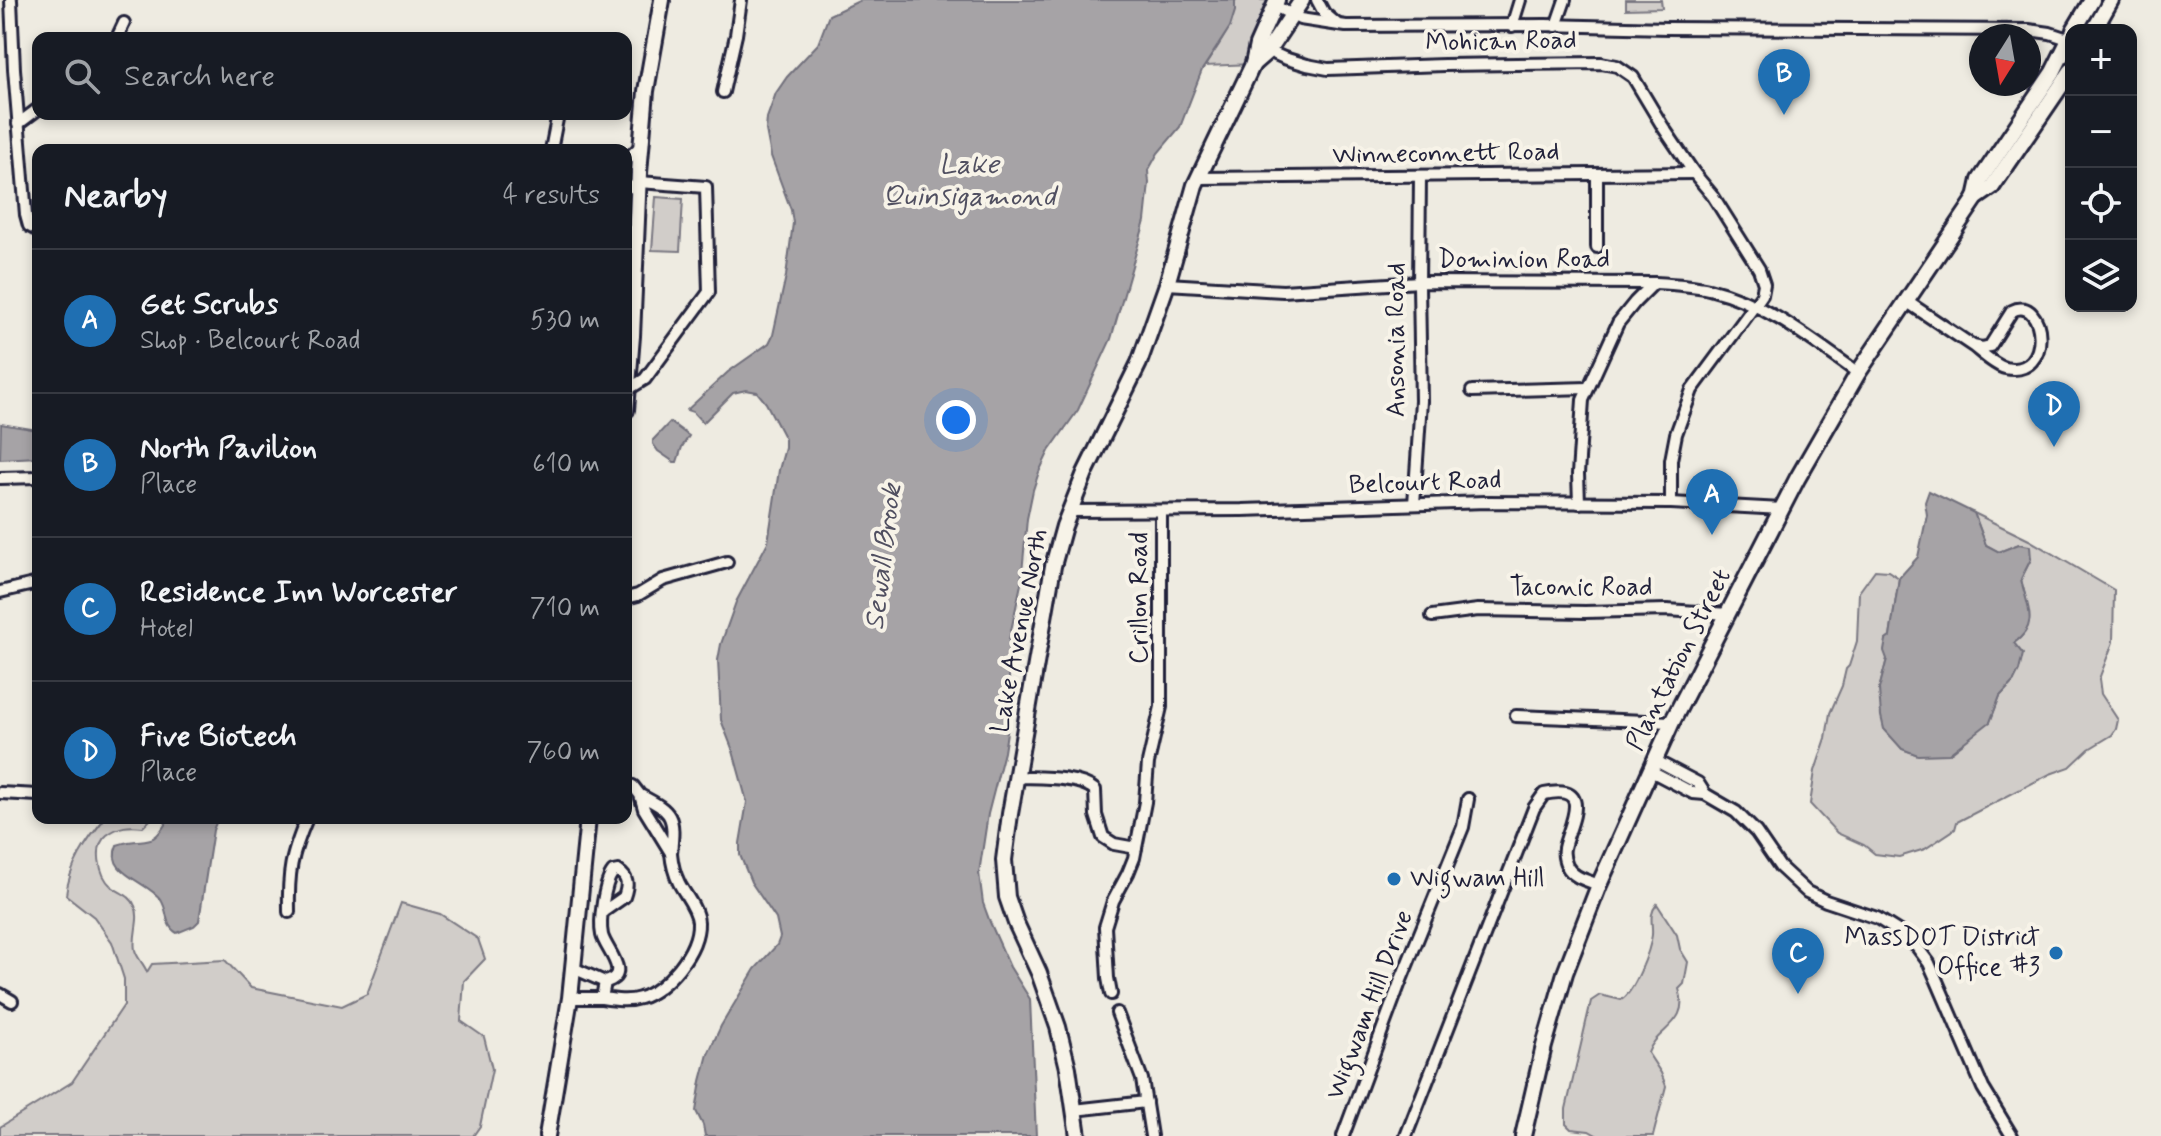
<!DOCTYPE html>
<html lang="en">
<head>
<meta charset="utf-8">
<style>
	:root { --surface:#171b24; --page:#242831; --text:#f1f3f6; --muted:#9ea1a6; --line:#363941; --accent:#1f6fb2 }
	body { margin:0; font-family:Mynerve,sans-serif; background:var(--page); color:var(--text) }
	.controls { position:absolute; right:24px; top:24px; display:grid; overflow:hidden; border-radius:16px; box-shadow:0 4px 12px #0003 }
	.controls button { width:72px; height:72px; display:grid; place-items:center; padding:0; border:0; border-bottom:2px solid var(--line); background:var(--surface); color:var(--text); font:40px sans-serif }
	.compass { position:absolute; left:1969px; top:24px; width:72px; height:72px; border-radius:50%; background:var(--surface); box-shadow:0 4px 12px #0003; rotate:191deg }
	.you { position:absolute; left:956px; top:420px; width:28px; height:28px; margin:-20px; border:6px solid #fff; border-radius:50%; background:#1a73e8; box-shadow:0 0 0 12px #1a73e833 }
	.badge { display:grid; place-items:center; width:52px; height:52px; border-radius:50%; background:var(--accent); color:#fff; font-size:26px; font-weight:700 }
	.pin { position:absolute; translate:-50% -66px; filter:drop-shadow(0 2px 4px #0008) }
	.pin::after { content:''; position:absolute; top:42px; width:28px; height:24px; background:inherit; clip-path:polygon(0 0,100% 0,50% 100%) }
	.list { margin:0; padding:0; list-style:none }
	h2 { display:flex; justify-content:space-between; align-items:center; height:104px; margin:0; padding:0 32px; font-size:34px }
	h2 small { font-size:26px; font-weight:400; color:var(--muted) }
	.list li { display:grid; grid-template-columns:52px 1fr auto; gap:24px; align-items:center; box-sizing:border-box; height:144px; padding:0 32px; border-top:2px solid var(--line) }
	.list b { display:block; font-size:30px; white-space:nowrap }
	.list p { margin:0; font-size:26px; white-space:nowrap; color:var(--muted) }
	.list em { font-size:26px; font-style:normal; color:var(--muted) }
	.icon { flex:none; width:44px; height:44px; fill:none; stroke:currentColor; stroke-width:2; stroke-linecap:round; stroke-linejoin:round }
	.map { position:relative; flex:none; width:2161px; height:1136px; overflow:hidden }
	.search { position:absolute; background:var(--surface); box-shadow:0 4px 12px #0003; left:32px; top:32px; width:600px; height:88px; display:flex; align-items:center; gap:20px; box-sizing:border-box; padding:0 28px; border-radius:16px; color:var(--muted); font-size:30px }
	.panel { position:absolute; background:var(--surface); box-shadow:0 4px 12px #0003; left:32px; top:144px; width:600px; height:680px; border-radius:16px }
	.map>svg:first-child { display:block }
</style>
</head>
<body>
<div class="map">
<svg width="2161" height="1136" viewBox="0 0 2161 1136">
	<rect width="100%" height="100%" fill="#eeebe1"/>
	<filter id="ink" filterUnits="userSpaceOnUse"><feTurbulence type="fractalNoise" baseFrequency=".0125" numOctaves="2"/><feDisplacementMap in="SourceGraphic" scale="16" xChannelSelector="R" yChannelSelector="G"/><feConvolveMatrix kernelMatrix="1 2 1 2 8 2 1 2 1" color-interpolation-filters="sRGB"/></filter>
	<g filter="url(#ink)">
		<!-- green -->
		<g fill="#d1cdc9" stroke="#7a7882" stroke-width="2">
			<path d="M1235 0H1277L1253 64 1205 66C1218 45 1235 26 1235 0Z"/>
			<path d="M1626 0H1661L1662 8 1626 9Z"/>
			<path d="M656 197 683 199 680 251 652 250Z"/>
			<path d="M1974 513 2029 540 2114 590 2113 642 2099 679 2101 694 2118 720 2116 729 2112 735 2089 749 2070 767 2050 774 1957 822 1955 829 1925 849 1899 857 1875 854 1864 845 1837 833 1810 804 1815 771 1826 738 1830 713 1842 686 1846 669 1849 666 1857 641 1859 592 1875 570 1888 571 1899 578 1890 637 1886 640 1887 659 1879 689 1885 729 1902 749 1918 755 1990 722 2000 696 2014 681V643C2038 627 2026 602 2021 579L2031 559 2019 544 1999 552 1986 545Z"/>
			<path d="M105 818H152L143 827C129 825 119 826 107 835 93 846 99 875 111 886 119 893 131 895 135 906 141 919 132 935 135 950 137 958 144 964 147 972L152 964 225 960 251 988 342 1006 367 994 401 903 440 914 478 939 485 959 464 981 461 1021 484 1037 492 1069 480 1126 473 1136H0V1127L72 1082 124 1005V979L112 942 94 917 66 895C69 866 87 840 105 818Z"/>
			<path d="M1657 904 1677 935 1680 949 1688 962 1684 984 1679 989C1691 1024 1656 1028 1648 1053L1661 1073 1666 1086 1653 1136H1598L1589 1131 1571 1129 1566 1124V1109L1591 1001 1600 995 1621 1000C1634 993 1650 951 1652 935 1653 923 1648 915 1657 904Z"/>
		</g>
		<!-- water -->
		<g fill="#a6a3a6" stroke="#716f7b" stroke-width="2">
			<path d="M861 0H1235V11L1230 27 1202 70 1180 127 1158 153 1148 171 1149 183 1145 221 1111 339 1078 410 1049 451 1039 472 1033 490 1027 519 1021 584 1009 640V719L1004 752 988 814 979 873 983 903 990 922 1010 967 1030 999 1036 1136H705L703 1125 696 1111 701 1081 708 1054 721 1026 755 969 777 945 780 937 776 919 751 882 740 855V843L747 802 733 751 721 720 718 660 721 644 736 602 768 542 779 470 785 448V439L766 403 757 392 746 390 733 393 703 423 693 412 687 410 728 372 769 343 773 335 786 276 793 223 791 210 771 156 766 130 767 118 776 93 787 77 818 44 829 15Z"/>
			<path d="M670 422 689 436 682 447 677 462H674L658 451 653 444V440Z"/>
			<path d="M1 424 38 430V457L0 459Z"/>
			<path d="M1929 491 1974 513 1986 545 1999 552 2019 544 2030 546 2031 559 2021 579C2026 605 2041 624 2014 643L2023 654 2019 671 2014 681 2000 696 1990 722 1949 754 1918 755 1902 749 1884 729 1881 716 1879 689 1887 659 1884 651 1886 640 1890 637 1899 578 1918 557 1927 515 1925 502Z"/>
			<path d="M169 818H218L213 830 199 921 194 926 177 933C164 926 169 912 161 900 148 881 104 874 117 845 147 834 150 852 169 818Z"/>
		</g>
		<g fill="none" stroke-linecap="round" stroke-linejoin="round">
			<defs>
				<g id="street">
					<path d="M11 0 14 69 26 215 29 226 38 231"/>
					<path d="M1317 0 1324 13 1337 24"/>
					<path d="M1275 6 1300 19 1346 26 1545 25 1667 28 2029 30 2050 33 2071 40"/>
					<path d="M1512 26 1520 0"/>
					<path d="M1556 26 1565 0"/>
					<path d="M117 38 124 23"/>
					<path d="M1262 48 1284 58 1307 65 1328 69 1444 65 1601 63 1617 66 1633 77 1663 127 1694 173 1713 196 1759 269 1764 284 1762 295 1755 305 1692 390 1676 434 1671 460V503"/>
					<path d="M723 92 736 35 741 0"/>
					<path d="M18 124 38 109"/>
					<path d="M551 150 558 114"/>
					<path d="M626 160 641 146"/>
					<path d="M1198 178 1694 173"/>
					<path d="M626 185 639 190"/>
					<path d="M1597 247V174"/>
					<path d="M1167 284 1283 291 1419 282 1654 283C1672 284 1691 285 1709 289 1766 303 1812 340 1858 373"/>
					<path d="M1906 301 1973 346 1982 348 1990 346 2012 311C2045 293 2055 379 2005 368 1994 365 1982 353 1973 346"/>
					<path d="M627 390 645 379 709 292 706 187 639 182"/>
					<path d="M1472 391 1588 388"/>
					<path d="M0 478 38 477"/>
					<path d="M1579 503 1578 474 1583 400 1618 323 1635 302 1654 283"/>
					<path d="M1414 504 1421 401 1419 286 1420 176"/>
					<path d="M1069 511 1242 510 1486 502 1671 503 1782 509"/>
					<path d="M0 592 38 583"/>
					<path d="M626 598 638 595 663 580 727 562"/>
					<path d="M1432 616 1478 610 1585 612 1667 610 1729 614"/>
					<path d="M1516 716 1672 722"/>
					<path d="M1656 761 1698 783 1705 794"/>
					<path d="M1651 771 1693 793 1705 794 1736 812 1756 832 1780 867 1807 892 1826 901 1877 918 1901 933 1917 947 1929 963 1937 981 1983 1088 2012 1136"/>
					<path d="M1017 777C1039 778 1079 776 1095 790L1096 815 1103 837 1114 844 1136 848"/>
					<path d="M626 783 633 786 640 795 644 809 671 853C675 816 673 812 640 795"/>
					<path d="M0 793 38 795"/>
					<path d="M289 912C288 871 291 856 307 818"/>
					<path d="M573 968 605 982C633 975 605 949 602 935 599 921 604 883 613 872L618 871C629 878 628 886 624 897L604 911"/>
					<path d="M605 982 602 998C615 1000 628 1002 640 998 666 990 699 951 698 922 697 908 685 895 679 883 674 873 672 864 671 853"/>
					<path d="M0 994 12 1001"/>
					<path d="M1111 994 1108 978 1105 927 1113 901 1128 873 1134 858 1145 802 1148 763 1161 707V511"/>
					<path d="M570 998H602"/>
					<path d="M1117 1013 1142 1079 1151 1136"/>
					<path d="M1074 1110 1146 1102"/>
					<path d="M1343 1136 1399 985 1463 827 1468 799"/>
					<path d="M1406 1136 1534 808 1544 794C1595 783 1569 825 1564 848 1563 854 1564 860 1567 866 1573 878 1587 880 1599 885"/>
				</g>
				<g id="secondary">
					<path d="M2074 30 2092 0"/>
					<path d="M2094 30 2111 0"/>
					<path d="M1253 64 1268 51 1302 0"/>
					<path d="M1976 198 1980 180 2053 72 2071 36"/>
					<path d="M626 410 632 336 639 173 646 91 662 0"/>
					<path d="M547 1136 570 998 588 818"/>
					<path d="M1078 1136 1068 1068 1058 1027 1039 973 1016 923 1007 897 1004 860 1010 814 1053 566 1064 526 1085 473 1139 363 1167 284 1195 185 1253 64 1257 45 1277 0"/>
					<path d="M1523 1136 1544 1046 1565 973 1599 885 1672 722 1797 479 1858 373 1976 198 1992 187 2071 71"/>
				</g>
			</defs>
			<!-- street casing -->
			<use href="#street" stroke="#22223b" stroke-width="16"/>
			<!-- secondary casing -->
			<use href="#secondary" stroke="#22223b" stroke-width="20"/>
			<!-- street -->
			<use href="#street" stroke="#f7f3e8" stroke-width="10"/>
			<!-- secondary -->
			<use href="#secondary" stroke="#f7f3e8" stroke-width="14"/>
		</g>
	</g>
	<!-- markers -->
	<g fill="#1f6fb2" stroke="#f7f3e8" stroke-width="3">
		<circle cx="1394" cy="879" r="8"/>
		<circle cx="2056" cy="953" r="8"/>
	</g>
	<g text-anchor="middle" dominant-baseline="central" stroke-width="8" stroke-linejoin="round" paint-order="stroke">
		<!-- street labels -->
		<g font-size="26" fill="#22223b" stroke="#f7f3e8">
			<text transform="translate(1501 42) rotate(-1)">Mohican Road</text>
			<text transform="translate(1446 154) rotate(-1)">Winneconnett Road</text>
			<text x="1524" y="260">Dominion Road</text>
			<text transform="translate(1397 340) rotate(-90)">Ansonia Road</text>
			<text transform="translate(1425 483) rotate(-2)">Belcourt Road</text>
			<text x="1581" y="588">Taconic Road</text>
			<text transform="translate(1140 598) rotate(-90)">Crillon Road</text>
			<text transform="translate(1020 631) rotate(-79)">Lake Avenue North</text>
			<text transform="translate(1679 660) rotate(-63)">Plantation Street</text>
			<text transform="translate(1370 1005) rotate(-69)">Wigwam Hill Drive</text>
		</g>
		<!-- poi labels -->
		<g font-size="26" fill="#22223b" stroke="#f7f3e8" text-anchor="start">
			<text x="1410" y="879">Wigwam Hill</text>
			<text x="2040" y="938" text-anchor="end">MassDOT District<tspan x="2040" dy="30">Office #3</tspan></text>
		</g>
		<!-- water labels -->
		<g font-size="28" font-style="italic" fill="#504f60" stroke="#f7f3e8">
			<text x="969" y="165">Lake<tspan x="969" dy="32">Quinsigamond</tspan></text>
			<text transform="translate(884 557) rotate(-83)">Sewall Brook</text>
		</g>
	</g>
</svg>
<div class="controls">
<button>+</button>
<button>−</button>
<button><svg class="icon" aria-label="locate" viewBox="0 0 24 24"><circle cx="12" cy="12" r="6"/><path d="M12 2v4M12 18v4M2 12h4M18 12h4"/></svg></button>
<button><svg class="icon" aria-label="layers" viewBox="0 0 24 24"><path d="M12 4l9 5-9 5-9-5zM3 14l9 5 9-5"/></svg></button>
</div>
<svg class="compass" viewBox="-18 -18 36 36"><path d="M0-13l5 13h-10z" fill="#e53935"/><path d="M0 13l5-13h-10z" fill="#9ea1a6"/></svg>
<div class="you"></div>
<div class="pin badge" style="left:1712px;top:535px">A</div>
<div class="pin badge" style="left:1784px;top:115px">B</div>
<div class="pin badge" style="left:1798px;top:994px">C</div>
<div class="pin badge" style="left:2054px;top:447px">D</div>
<div class="search"><svg class="icon" aria-label="search" viewBox="0 0 24 24"><circle cx="10" cy="10" r="6"/><path d="M15 15l6 6"/></svg>Search here</div>
<section class="panel">
<h2>Nearby<small>4 results</small></h2>
<ul class="list">
<li><span class="badge">A</span><div><b>Get Scrubs</b><p>Shop · Belcourt Road</p></div><em>530 m</em></li>
<li><span class="badge">B</span><div><b>North Pavilion</b><p>Place</p></div><em>610 m</em></li>
<li><span class="badge">C</span><div><b>Residence Inn Worcester</b><p>Hotel</p></div><em>710 m</em></li>
<li><span class="badge">D</span><div><b>Five Biotech</b><p>Place</p></div><em>760 m</em></li>
</ul>
</section>
</div>
</body>
</html>
